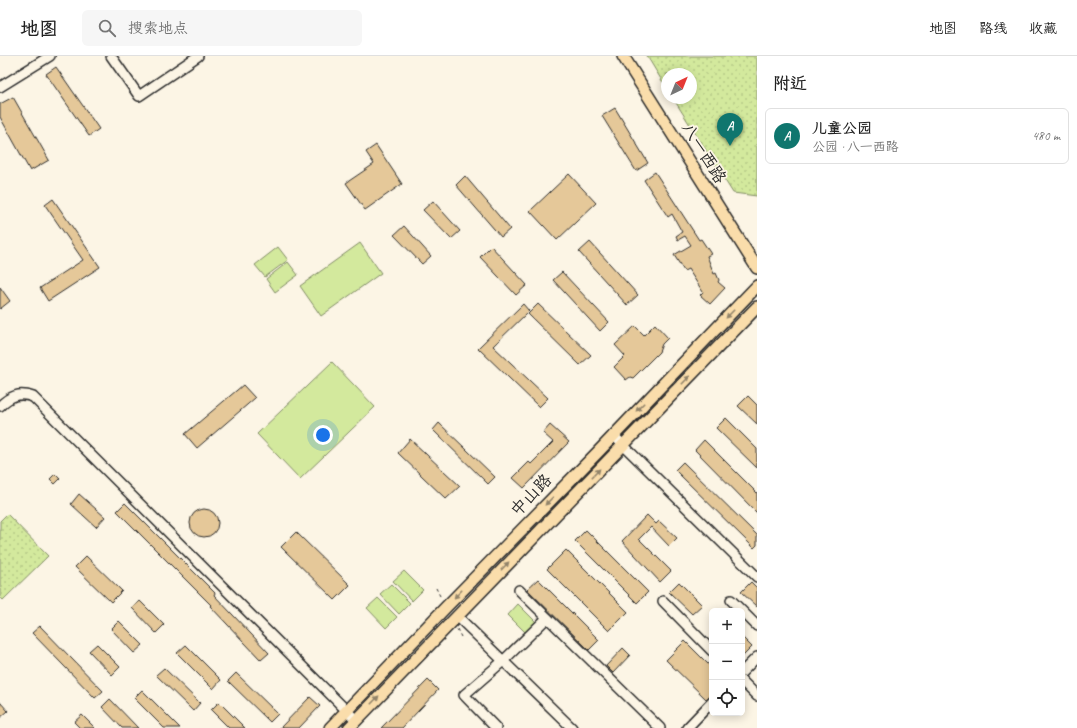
<!DOCTYPE html>
<html lang="zh">
<head>
<meta charset="utf-8">
<style>
	:root { --surface:#fff; --page:#f6f6f6; --text:#222; --muted:#767676; --line:#e0e0e0; --accent:#0f766e }
	body { margin:0; font-family:Caveat,"LXGW WenKai TC",sans-serif; background:var(--page); color:var(--text) }
	.controls { position:absolute; right:12px; bottom:12px; display:grid; overflow:hidden; border-radius:6px; box-shadow:0 2px 10px #0003 }
	.controls button { width:36px; height:36px; display:grid; place-items:center; padding:0; border:0; border-bottom:1px solid var(--line); background:var(--surface); color:var(--text); font:20px sans-serif }
	.compass { position:absolute; left:661px; top:12px; width:36px; height:36px; border-radius:50%; background:var(--surface); box-shadow:0 2px 10px #0003; rotate:43deg }
	.you { position:absolute; left:323px; top:379px; width:14px; height:14px; margin:-10px; border:3px solid #fff; border-radius:50%; background:#1a73e8; box-shadow:0 0 0 6px #1a73e833 }
	.badge { display:grid; place-items:center; width:26px; height:26px; border-radius:50%; background:var(--accent); color:#fff; font-size:13px; font-weight:700 }
	.pin { position:absolute; translate:-50% -33px; filter:drop-shadow(0 1px 2px #0008) }
	.pin::after { content:''; position:absolute; top:21px; width:14px; height:12px; background:inherit; clip-path:polygon(0 0,100% 0,50% 100%) }
	.list { margin:0; padding:0; list-style:none }
	h2 { display:flex; justify-content:space-between; align-items:center; height:52px; margin:0; padding:0 16px; font-size:17px }
	h2 small { font-size:13px; font-weight:400; color:var(--muted) }
	.list li { display:grid; grid-template-columns:26px 1fr auto; gap:12px; align-items:center; box-sizing:border-box; height:56px; margin:0 8px 8px; padding:0 8px; border:1px solid var(--line); border-radius:6px }
	.list b { display:block; font-size:15px; white-space:nowrap }
	.list p { margin:0; font-size:13px; white-space:nowrap; color:var(--muted) }
	.list em { font-size:13px; font-style:normal; color:var(--muted) }
	.icon { flex:none; width:22px; height:22px; fill:none; stroke:currentColor; stroke-width:2; stroke-linecap:round; stroke-linejoin:round }
	.map { position:relative; flex:none; width:757px; height:672px; overflow:hidden }
	header { display:flex; align-items:center; gap:24px; box-sizing:border-box; height:56px; padding:0 20px; background:var(--surface); border-bottom:1px solid var(--line) }
	header strong { font-size:19px }
	nav { display:flex; gap:22px; margin-inline-start:auto; font-size:14px }
	.search { width:280px; height:36px; background:var(--page); display:flex; align-items:center; gap:10px; box-sizing:border-box; padding:0 14px; border-radius:6px; color:var(--muted); font-size:15px }
	main { display:flex }
	aside { flex:1; background:var(--surface) }
	.map>svg:first-child { display:block }
</style>
</head>
<body>
<header>
<strong>地图</strong>
<div class="search"><svg class="icon" aria-label="search" viewBox="0 0 24 24"><circle cx="10" cy="10" r="6"/><path d="M15 15l6 6"/></svg>搜索地点</div>
<nav><a>地图</a><a>路线</a><a>收藏</a></nav>
</header>
<main>
<div class="map">
<svg width="757" height="672" viewBox="0 0 757 672">
	<defs>
		<pattern id="park-dots" width="8" height="8" patternUnits="userSpaceOnUse"><rect width="8" height="8" fill="#d3e99d"/><path d="M2 2h.1M6 6h.1" fill="none" stroke="#b5c887" stroke-width="1.8" stroke-linecap="round"/></pattern>
	</defs>
	<rect width="100%" height="100%" fill="#fcf5e5"/>
	<filter id="ink" filterUnits="userSpaceOnUse"><feTurbulence type="fractalNoise" baseFrequency=".025" numOctaves="2"/><feDisplacementMap in="SourceGraphic" scale="8" xChannelSelector="R" yChannelSelector="G"/><feConvolveMatrix kernelMatrix="1 2 1 2 8 2 1 2 1" color-interpolation-filters="sRGB"/></filter>
	<g filter="url(#ink)">
		<!-- grass -->
		<g fill="#d3e99d" stroke="#7f8a64">
			<path d="M360 187 381 217 321 260 300 230Z"/>
			<path d="M278 191 288 204 265 221 255 209Z"/>
			<path d="M288 206 298 219 275 236 266 223Z"/>
			<path d="M332 306 375 351 300 423 257 378Z"/>
			<path d="M404 515 423 534 412 545 393 525Z"/>
			<path d="M391 528 410 547 399 558 380 538Z"/>
			<path d="M378 542 397 561 386 572 367 552Z"/>
			<path d="M518 548 538 568 527 578 508 559Z"/>
		</g>
		<!-- park -->
		<g fill="url(#park-dots)" stroke="#7f8a64">
			<path d="M647 0H757V140L733 137 673 42H691V18H667V33Z"/>
			<path d="M7 458 48 500 3 544 0 541V465Z"/>
		</g>
		<!-- building -->
		<g fill="#e5c899" stroke="#2b2b2b">
			<path d="M56 11 99 73 89 80 46 18Z"/>
			<path d="M13 41 49 104 30 115 0 61V48Z"/>
			<path d="M615 52 648 107 636 115 602 60Z"/>
			<path d="M376 89 402 128 365 154 346 127 374 108 366 96Z"/>
			<path d="M655 116 699 184 701 183 711 198 707 200 714 218 716 217 719 224 718 226 725 232 710 248 700 239 703 236 688 213 684 215 674 199 691 189 685 180 678 184 676 180 682 176 672 158 668 161 644 124Z"/>
			<path d="M569 118 596 147 557 184 530 155Z"/>
			<path d="M465 120 510 173 501 181 456 129Z"/>
			<path d="M53 143 100 211 48 245 40 232 83 204 45 149Z"/>
			<path d="M433 145 460 175 451 183 423 154Z"/>
			<path d="M404 170 431 200 422 208 394 179Z"/>
			<path d="M590 186 638 239 627 249 579 196Z"/>
			<path d="M491 190 527 229 516 239 480 201Z"/>
			<path d="M562 216 609 266 600 275 553 224Z"/>
			<path d="M0 231 10 245 0 253Z"/>
			<path d="M523 248 529 255 493 290 548 342 539 351 478 292Z"/>
			<path d="M538 248 591 299 580 309 528 258Z"/>
			<path d="M655 268 668 282 662 288 659 296 633 322 630 321 626 324 614 311 625 300 615 289 635 270 644 279Z"/>
			<path d="M243 329 255 342 197 392 185 378Z"/>
			<path d="M748 340 757 349V368L738 350Z"/>
			<path d="M726 362 757 393V412L716 372Z"/>
			<path d="M439 367 495 421 488 428 433 374Z"/>
			<path d="M550 369 569 386 524 432 513 422 529 406 531 408 553 386 543 377Z"/>
			<path d="M410 383 460 430 446 443 398 397Z"/>
			<path d="M704 384 757 437V457L695 394Z"/>
			<path d="M683 406 757 479V489L754 492 675 414Z"/>
			<path d="M55 418 60 423 55 428 50 423Z"/>
			<path d="M79 438 105 461 96 471 71 448Z"/>
			<path d="M125 447 215 537 214 539 269 597 261 604 210 550 211 549 117 455Z"/>
			<circle cx="204" cy="467" r="14"/>
			<path d="M647 459 656 468 659 465 677 482 669 490 651 471 639 483 671 515 660 526 622 485Z"/>
			<path d="M586 474 648 536 637 547 575 485Z"/>
			<path d="M296 476 350 529 335 544 281 491Z"/>
			<path d="M566 494 628 556 609 575 547 513Z"/>
			<path d="M86 500 122 535 111 546 75 511Z"/>
			<path d="M538 523 599 584 589 594 527 533Z"/>
			<path d="M679 526 702 549 692 558 669 536Z"/>
			<path d="M751 526 757 532V551L741 536Z"/>
			<path d="M140 545 164 569 156 577 132 552Z"/>
			<path d="M119 565 143 589 134 597 111 573Z"/>
			<path d="M40 570 103 635 95 642 32 577Z"/>
			<path d="M742 581 752 591 742 601Z"/>
			<path d="M685 585 712 612V638L706 643 666 604Z"/>
			<path d="M97 588 120 611 112 619 89 595Z"/>
			<path d="M186 589 221 624 213 633 177 597Z"/>
			<path d="M623 592 630 599 613 617 606 610Z"/>
			<path d="M164 612 200 647 193 655 156 619Z"/>
			<path d="M236 617 278 658 270 666 228 625Z"/>
			<path d="M428 624 438 634 402 672H381Z"/>
			<path d="M142 634 180 672H164L134 642Z"/>
			<path d="M310 641 320 650 299 672H280Z"/>
			<path d="M110 643 138 672H122L102 651Z"/>
			<path d="M0 646 8 655 0 662Z"/>
			<path d="M219 646 245 672H229L211 654Z"/>
			<path d="M82 659 95 672H80L74 666Z"/>
		</g>
		<g fill="none" stroke-linecap="round" stroke-linejoin="round">
			<defs>
				<g id="minor">
					<path d="M111 0 139 40 198 0"/>
					<path d="M0 31 50 0"/>
					<path d="M0 350C10 340 19 336 33 341L356 664"/>
					<path d="M613 379 757 521"/>
					<path d="M519 534 660 672"/>
					<path d="M731 544 757 570"/>
					<path d="M663 545 712 595"/>
					<path d="M457 560 572 672"/>
					<path d="M742 616 757 601"/>
					<path d="M742 625 757 640"/>
					<path d="M496 672 464 639 503 605 547 562"/>
					<path d="M687 672 712 646"/>
				</g>
				<g id="major">
					<path d="M623 0 757 212"/>
					<path d="M330 672 446 551 598 396 757 230"/>
					<path d="M349 672 757 251"/>
				</g>
			</defs>
			<!-- minor casing -->
			<use href="#minor" stroke="#2b2b2b" stroke-width="12"/>
			<!-- major casing -->
			<use href="#major" stroke="#2b2b2b" stroke-width="14"/>
			<!-- path -->
			<g stroke="#2b2b2b" stroke-width="1" stroke-dasharray="3 3" stroke-linecap="butt">
				<path d="M436 532 441 542"/>
				<path d="M457 573 461 581"/>
			</g>
			<!-- minor -->
			<use href="#minor" stroke="#fcf5e5" stroke-width="9"/>
			<!-- major -->
			<use href="#major" stroke="#faddab" stroke-width="11"/>
		</g>
		<!-- one-way arrows -->
		<defs><path id="oneway-solid" d="M-6-.8H1V-3.2L6.5 0L1 3.2V.8H-6Z"/></defs>
		<g fill="#92846b">
			<use href="#oneway-solid" transform="translate(730 258) rotate(134)"/>
			<use href="#oneway-solid" transform="translate(686 324) rotate(-46)"/>
			<use href="#oneway-solid" transform="translate(640 351) rotate(134)"/>
			<use href="#oneway-solid" transform="translate(596 417) rotate(-46)"/>
			<use href="#oneway-solid" transform="translate(549 445) rotate(134)"/>
			<use href="#oneway-solid" transform="translate(505 510) rotate(-46)"/>
			<use href="#oneway-solid" transform="translate(458 538) rotate(134)"/>
			<use href="#oneway-solid" transform="translate(375 644) rotate(-46)"/>
		</g>
	</g>
	<g text-anchor="middle" dominant-baseline="central" stroke-width="3.5" stroke-linejoin="round" paint-order="stroke">
		<!-- street labels -->
		<g font-size="17" fill="#2b2b2b" stroke="#fcf5e5">
			<text transform="translate(704 97) rotate(58)">八一西路</text>
			<text transform="translate(531 439) rotate(-46)">中山路</text>
		</g>
	</g>
</svg>
<div class="controls">
<button>+</button>
<button>−</button>
<button><svg class="icon" aria-label="locate" viewBox="0 0 24 24"><circle cx="12" cy="12" r="6"/><path d="M12 2v4M12 18v4M2 12h4M18 12h4"/></svg></button>
</div>
<svg class="compass" viewBox="-18 -18 36 36"><path d="M0-13l5 13h-10z" fill="#e53935"/><path d="M0 13l5-13h-10z" fill="#767676"/></svg>
<div class="you"></div>
<div class="pin badge" style="left:730px;top:90px">A</div>
</div>
<aside>
<h2>附近<small></small></h2>
<ul class="list">
<li><span class="badge">A</span><div><b>儿童公园</b><p>公园 · 八一西路</p></div><em>480 m</em></li>
</ul>
</aside>
</main>
</body>
</html>
